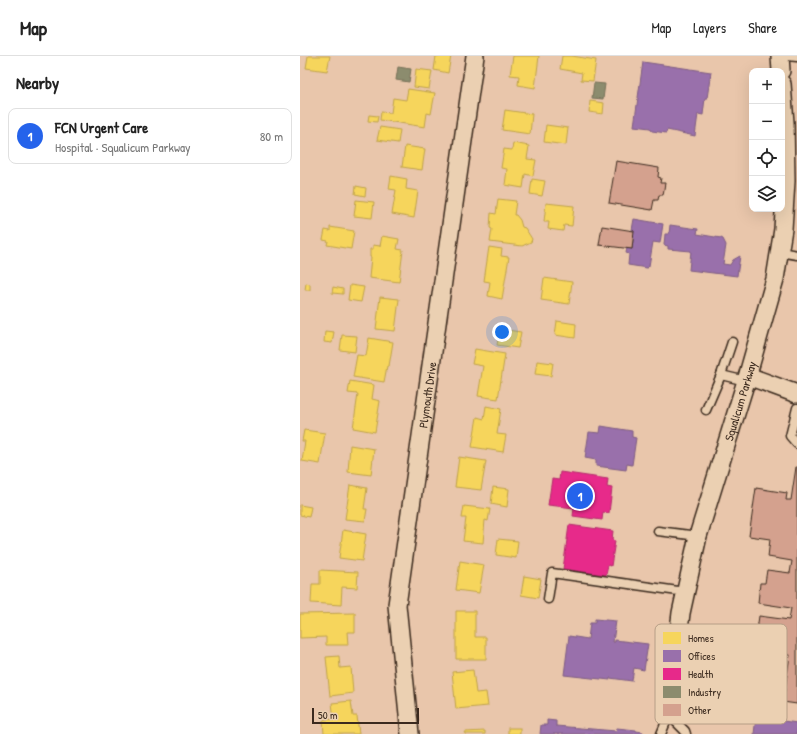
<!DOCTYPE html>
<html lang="en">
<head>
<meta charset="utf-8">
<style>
	:root { --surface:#fff; --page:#f2f2f2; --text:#222; --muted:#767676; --line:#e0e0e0; --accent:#2563eb }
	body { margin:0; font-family:"Patrick Hand",sans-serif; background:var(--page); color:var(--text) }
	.controls { position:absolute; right:12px; top:12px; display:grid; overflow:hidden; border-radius:8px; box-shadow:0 4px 16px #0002 }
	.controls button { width:36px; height:36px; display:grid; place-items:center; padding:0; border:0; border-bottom:1px solid var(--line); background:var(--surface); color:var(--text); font:20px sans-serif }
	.scale { position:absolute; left:12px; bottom:10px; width:107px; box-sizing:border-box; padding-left:4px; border:2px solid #3b2a1e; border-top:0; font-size:11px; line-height:14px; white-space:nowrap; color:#3b2a1e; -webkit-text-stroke:3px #ebd0b2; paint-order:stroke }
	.you { position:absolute; left:202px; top:276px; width:14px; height:14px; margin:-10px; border:3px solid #fff; border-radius:50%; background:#1a73e8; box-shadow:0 0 0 6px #1a73e833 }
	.badge { display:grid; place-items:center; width:26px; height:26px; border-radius:50%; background:var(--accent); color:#fff; font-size:13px; font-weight:700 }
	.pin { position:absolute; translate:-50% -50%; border:2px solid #fff; box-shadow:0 1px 4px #0006 }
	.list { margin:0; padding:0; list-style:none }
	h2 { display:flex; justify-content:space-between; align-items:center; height:52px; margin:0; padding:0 16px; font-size:17px }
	h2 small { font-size:13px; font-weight:400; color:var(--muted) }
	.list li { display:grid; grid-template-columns:26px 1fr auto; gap:12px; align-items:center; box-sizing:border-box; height:56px; margin:0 8px 8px; padding:0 8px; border:1px solid var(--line); border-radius:8px }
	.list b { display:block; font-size:15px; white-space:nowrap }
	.list p { margin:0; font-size:13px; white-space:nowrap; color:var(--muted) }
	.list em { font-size:13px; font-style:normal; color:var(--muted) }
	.icon { flex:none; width:22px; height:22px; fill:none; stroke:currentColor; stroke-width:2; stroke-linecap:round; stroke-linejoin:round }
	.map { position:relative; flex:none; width:497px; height:678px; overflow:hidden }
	header { display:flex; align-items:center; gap:24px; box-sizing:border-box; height:56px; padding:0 20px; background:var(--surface); border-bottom:1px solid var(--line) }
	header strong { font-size:19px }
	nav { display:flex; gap:22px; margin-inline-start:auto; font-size:14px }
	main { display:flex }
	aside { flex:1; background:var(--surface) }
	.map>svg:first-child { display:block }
</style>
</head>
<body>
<header>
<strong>Map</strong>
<nav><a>Map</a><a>Layers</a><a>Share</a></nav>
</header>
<main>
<aside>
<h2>Nearby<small></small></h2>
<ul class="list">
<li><span class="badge">1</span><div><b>FCN Urgent Care</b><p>Hospital · Squalicum Parkway</p></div><em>80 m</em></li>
</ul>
</aside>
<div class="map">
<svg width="497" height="678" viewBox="0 0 497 678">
	<rect width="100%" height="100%" fill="#e9c6ab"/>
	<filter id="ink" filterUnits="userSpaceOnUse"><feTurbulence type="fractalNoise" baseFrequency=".025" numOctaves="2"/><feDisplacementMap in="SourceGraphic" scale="8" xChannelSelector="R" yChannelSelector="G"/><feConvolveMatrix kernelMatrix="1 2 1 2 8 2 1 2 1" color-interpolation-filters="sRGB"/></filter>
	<g filter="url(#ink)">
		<!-- homes -->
		<g fill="#f6d55c" stroke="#bea249">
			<path d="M8 0H30L27 15 6 12Z"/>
			<path d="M136 0H151L148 17 134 14Z"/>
			<path d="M213 0H239L235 32 218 29 219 20 210 19Z"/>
			<path d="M262 0H272L296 4 293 25 281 24 282 17 260 13Z"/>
			<path d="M116 13 132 15 129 33 114 31Z"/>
			<path d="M108 33 135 37 131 58 127 57 125 71 80 64 81 56 91 57 93 42 106 44Z"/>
			<path d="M290 45 304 47 303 58 289 56Z"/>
			<path d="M205 54 232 58 230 78 202 74Z"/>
			<path d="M69 59 78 60 77 66 68 65Z"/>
			<path d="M246 69 268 72 266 89 244 86Z"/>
			<path d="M80 71 100 74 98 87 77 84Z"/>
			<path d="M213 87 229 90 227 103 236 104 233 120 225 118 223 132 205 129 207 113 201 112 204 93 212 94Z"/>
			<path d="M105 90 125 93 122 114 102 111Z"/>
			<path d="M91 120 107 123 106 133 118 135 114 162 92 158 96 134 89 133Z"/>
			<path d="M232 123 245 125 242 140 230 138Z"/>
			<path d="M56 130 66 132 65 140 55 138Z"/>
			<path d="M198 143 216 145 214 159H216L220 164 222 171 225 172 232 183 231 186 222 190 190 186 192 173 190 172 191 157 196 158Z"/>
			<path d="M56 144 74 146 72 162 54 160Z"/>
			<path d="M246 147 274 150 272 170 264 169 263 175 248 173 249 166H244Z"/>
			<path d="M30 171 54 175 51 193 27 189 28 185 23 184 25 174 30 175Z"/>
			<path d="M82 180 99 183 97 193 103 194 99 226 69 222 71 201H70V193H73V189L80 190Z"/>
			<path d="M189 191 202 193 201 200 209 201 202 243 188 240 190 226 184 225Z"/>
			<path d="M244 222 272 226 269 248 241 244Z"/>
			<path d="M6 227 10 228V234H5Z"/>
			<path d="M50 229 64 231 61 246 48 244Z"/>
			<path d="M33 231 43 233V238L32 237Z"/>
			<path d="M80 241 99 243 95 275 76 273Z"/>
			<path d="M257 265 276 268 275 282 255 279Z"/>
			<path d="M200 273 221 276 218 292 197 289Z"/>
			<path d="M25 275 34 276 32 287 24 286Z"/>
			<path d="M42 279 57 280 55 296 40 294Z"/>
			<path d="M69 282 93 286 89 310H87L84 326 53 321 57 299 66 300Z"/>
			<path d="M175 293 205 298 198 343 178 340 183 310 172 308Z"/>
			<path d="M237 305 253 307 251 320 235 318Z"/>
			<path d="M50 325 74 329 72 343 80 345 75 376 53 372 58 338 48 337Z"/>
			<path d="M186 350 201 353 197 378 206 379 203 396 172 391 177 361 184 363Z"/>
			<path d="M4 374 25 377 20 408 2 405 5 385H2Z"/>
			<path d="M50 389 74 393 71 419 48 416Z"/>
			<path d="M159 401 186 405 181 434 155 431Z"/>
			<path d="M50 429 67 432 64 453H67L65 465 45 463Z"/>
			<path d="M193 431 209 433 207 451 191 448Z"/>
			<path d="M0 449 11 451 9 461 0 459Z"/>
			<path d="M164 450 190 453 188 465 185 464 183 487 163 485 166 462H162Z"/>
			<path d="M43 474 66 478 62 505 39 502Z"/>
			<path d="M198 483 218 485 216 502 196 499Z"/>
			<path d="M160 505 184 509 179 537 156 534Z"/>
			<path d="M20 514 58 516 57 532 42 531 41 549 11 547 12 528H20Z"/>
			<path d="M224 520 241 523 238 542 221 539Z"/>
			<path d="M156 555H175V581H186V603H156Z"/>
			<path d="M55 557V576H47L48 589H26V581L0 582V558Z"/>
			<path d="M39 600 40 612 51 611 53 637 30 640 26 601Z"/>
			<path d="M173 614 176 637 186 636 188 650 156 653 152 616Z"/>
			<path d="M51 645 53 660H57L59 678H24L23 664 34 663 32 647Z"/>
			<rect x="208" y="672" width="12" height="6"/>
			<path d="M185 675V678H166L165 676Z"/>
		</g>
		<!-- offices -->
		<g fill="#9970ab" stroke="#7d5b81">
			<path d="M343 6 411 16 407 42H405L403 59 398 58 395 80 367 74 366 77 352 75 350 72 334 70Z"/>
			<path d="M334 163 363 168 360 187 353 186 349 210 347 212 328 209 329 198 326 197 327 192 332 193 334 175 332 174Z"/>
			<path d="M370 169 398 173 397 178 421 182 423 183 426 189 423 208 430 209 433 204 440 200 437 220 389 214 391 195 368 193V190L364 189 365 178H369Z"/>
			<path d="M301 370 332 375V381L336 382 332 409 327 408 326 414 296 410V404L285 402 289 376 300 377Z"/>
			<path d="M295 563 316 565 313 586H315V584L348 588 344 614 334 612 332 625 310 622V624L264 619 269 580 288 583 290 567H295Z"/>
			<path d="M456 661 497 667V678H454Z"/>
			<path d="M247 664 256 665V670L316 675 317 672 336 674V675L343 676V678H240L241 669H247Z"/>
		</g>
		<!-- health -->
		<g fill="#e7298a" stroke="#b3296a">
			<path d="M260 416 308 423 307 431 312 432 309 457 303 456 302 464 273 460 274 452 248 449 252 423 259 424Z"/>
			<path d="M269 469 313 475 312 484 315 485 311 510 308 509 306 519 263 513Z"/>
		</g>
		<!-- industry -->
		<g fill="#8c8c6e" stroke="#746f56">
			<path d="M98 11 111 13 109 26 96 24Z"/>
			<path d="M294 27 305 28 303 43 292 42Z"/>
		</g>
		<!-- building -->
		<g fill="#d4a18e" stroke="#3b2a1e">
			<path d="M316 105 359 112 358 121 361 122 360 127H365L363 139H359L358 144H354L352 154 309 147Z"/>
			<path d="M302 170 334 175 332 193 299 189Z"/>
			<path d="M496 411H497V648L483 646 490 599 450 594 453 574H457L459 560 489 564 491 552 458 547 460 527H465L467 514 490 517 492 505 468 501 470 483 449 480 456 432 487 437 486 444H491Z"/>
		</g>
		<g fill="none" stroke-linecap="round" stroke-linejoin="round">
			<defs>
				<g id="lane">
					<path d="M487 0 497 1"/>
					<path d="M480 196 497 199"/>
					<path d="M421 319 446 325"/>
					<path d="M497 352 490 380 497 388"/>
					<path d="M406 354 421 319 432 286"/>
					<path d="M358 475 398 480"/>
					<path d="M248 543 252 517 385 536"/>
					<path d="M361 678 369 659 385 675 386 678"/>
				</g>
				<g id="street">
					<path d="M480 0 481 15"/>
					<path d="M448 320 497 338"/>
					<path id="s1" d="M369 659 381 557 398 480 446 325 475 223 483 173 486 125 485 67 482 28"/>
					<path id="s2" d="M110 678 97 549 175 0"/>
				</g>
			</defs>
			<!-- lane casing -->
			<use href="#lane" stroke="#3b2a1e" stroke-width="11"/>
			<!-- street casing -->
			<use href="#street" stroke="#3b2a1e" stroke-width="20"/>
			<!-- lane -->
			<use href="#lane" stroke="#ebd0b2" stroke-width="8"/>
			<!-- street -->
			<use href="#street" stroke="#ebd0b2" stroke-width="17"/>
		</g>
	</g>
	<g text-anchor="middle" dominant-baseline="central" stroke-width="4" stroke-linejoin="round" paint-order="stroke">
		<!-- street labels -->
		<g font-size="12" fill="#3b2a1e" stroke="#ebd0b2">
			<text stroke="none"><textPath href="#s2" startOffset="342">Plymouth Drive</textPath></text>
			<text stroke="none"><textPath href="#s1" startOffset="323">Squalicum Parkway</textPath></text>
		</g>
	</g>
	<!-- legend -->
	<rect x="355" y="568" width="132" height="100" rx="6" fill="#ebd0b2" stroke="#b69e86" stroke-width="1"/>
	<rect x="363" y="576" width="18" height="12" fill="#f6d55c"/>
	<rect x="363" y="594" width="18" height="12" fill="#9970ab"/>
	<rect x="363" y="612" width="18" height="12" fill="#e7298a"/>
	<rect x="363" y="630" width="18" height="12" fill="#8c8c6e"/>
	<rect x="363" y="648" width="18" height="12" fill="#d4a18e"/>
	<g font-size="11" fill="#3b2a1e">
		<text x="388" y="586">Homes</text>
		<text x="388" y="604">Offices</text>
		<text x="388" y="622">Health</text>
		<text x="388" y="640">Industry</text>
		<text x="388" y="658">Other</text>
	</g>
</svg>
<div class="controls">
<button>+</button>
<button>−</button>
<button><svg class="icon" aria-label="locate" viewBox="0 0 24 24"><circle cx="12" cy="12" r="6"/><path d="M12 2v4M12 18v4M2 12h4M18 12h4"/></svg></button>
<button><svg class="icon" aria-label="layers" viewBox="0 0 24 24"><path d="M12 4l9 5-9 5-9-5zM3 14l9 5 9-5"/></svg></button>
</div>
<div class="scale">50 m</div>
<div class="you"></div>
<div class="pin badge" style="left:280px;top:440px">1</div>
</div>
</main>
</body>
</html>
